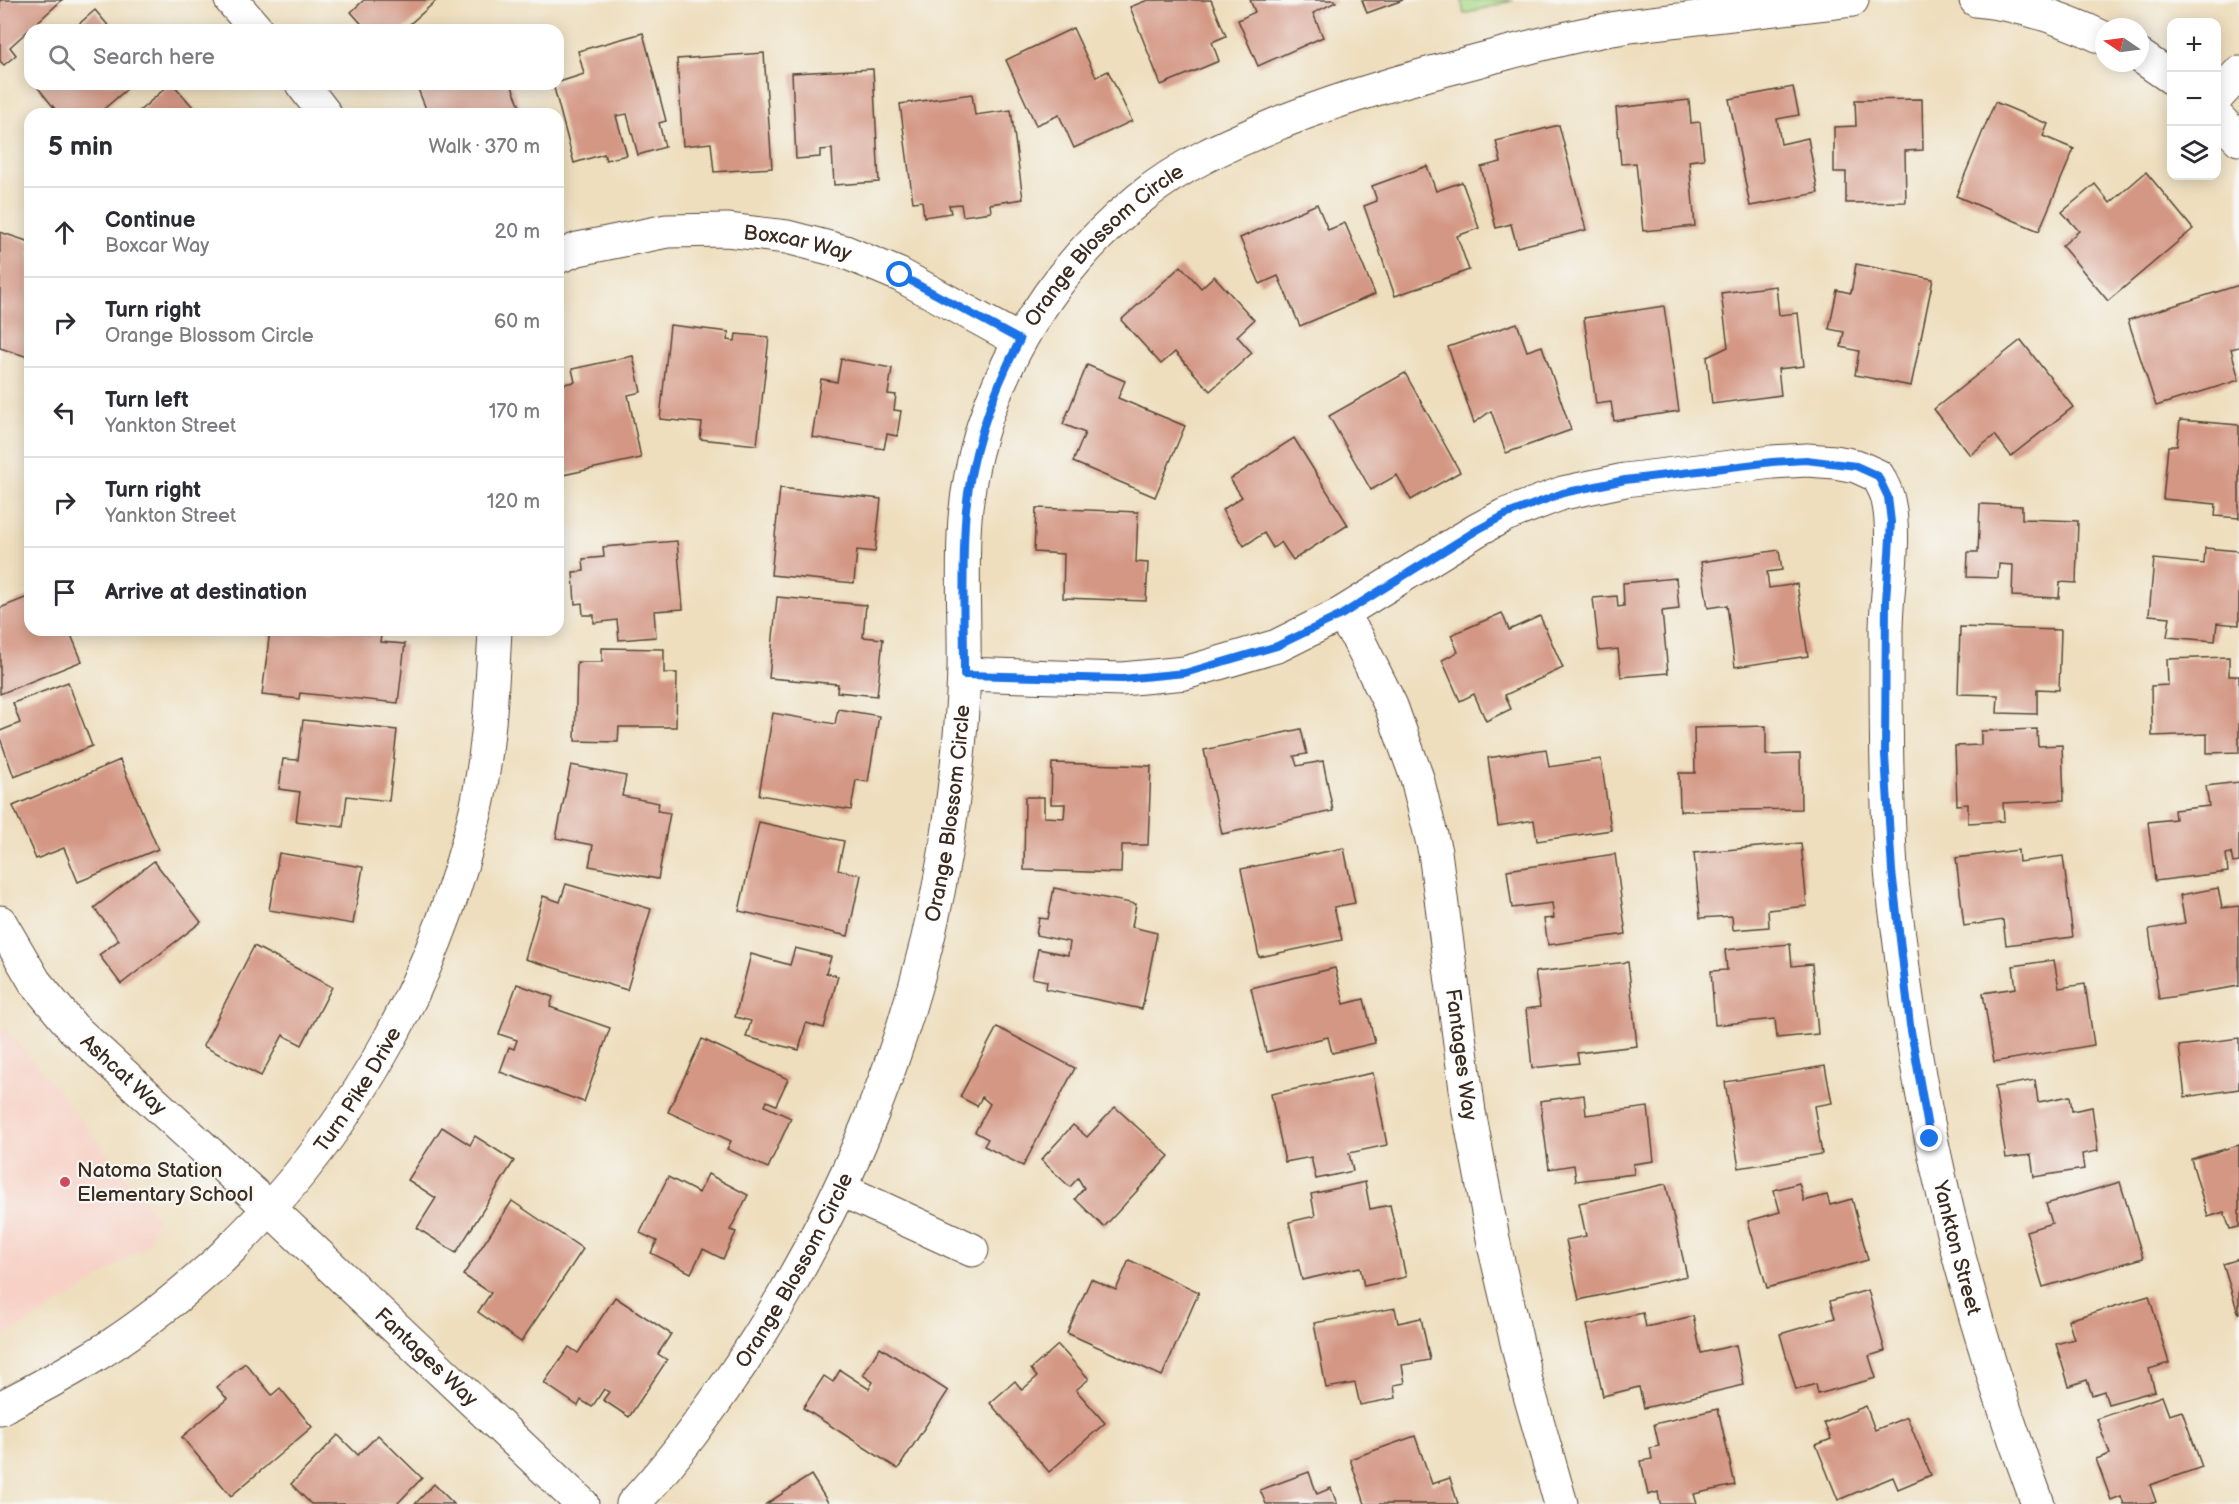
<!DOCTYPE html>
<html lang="en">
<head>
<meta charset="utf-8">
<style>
	:root { --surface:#fff; --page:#f2f2f3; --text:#2b2b33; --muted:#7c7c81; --line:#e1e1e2 }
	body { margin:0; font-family:"Balsamiq Sans",sans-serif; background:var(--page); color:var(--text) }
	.controls { position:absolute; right:18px; top:18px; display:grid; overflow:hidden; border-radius:12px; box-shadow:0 3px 15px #0003 }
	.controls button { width:54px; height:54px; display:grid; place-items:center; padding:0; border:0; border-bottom:2px solid var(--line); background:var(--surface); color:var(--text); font:30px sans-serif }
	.compass { position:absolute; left:2095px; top:18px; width:54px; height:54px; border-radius:50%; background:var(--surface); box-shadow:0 3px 15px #0003; rotate:283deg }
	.stop { position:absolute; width:18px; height:18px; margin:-14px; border:4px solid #1a73e8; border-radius:50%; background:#fff }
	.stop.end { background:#1a73e8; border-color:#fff; box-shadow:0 2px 6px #0008 }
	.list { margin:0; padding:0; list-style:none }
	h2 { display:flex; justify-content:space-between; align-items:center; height:78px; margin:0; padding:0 24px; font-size:26px }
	h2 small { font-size:20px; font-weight:400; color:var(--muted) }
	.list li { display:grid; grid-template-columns:39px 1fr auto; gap:18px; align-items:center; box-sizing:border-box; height:90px; padding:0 24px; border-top:2px solid var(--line) }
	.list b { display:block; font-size:22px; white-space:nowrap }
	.list p { margin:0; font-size:20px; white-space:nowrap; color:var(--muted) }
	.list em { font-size:20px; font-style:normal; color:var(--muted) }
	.icon { flex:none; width:33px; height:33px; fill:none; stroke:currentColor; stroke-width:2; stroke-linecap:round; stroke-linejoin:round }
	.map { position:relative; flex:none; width:2239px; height:1504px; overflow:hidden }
	.search { position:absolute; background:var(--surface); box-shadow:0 3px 15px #0003; left:24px; top:24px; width:540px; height:66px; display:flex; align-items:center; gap:15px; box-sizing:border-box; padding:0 21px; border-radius:18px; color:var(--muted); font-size:22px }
	.panel { position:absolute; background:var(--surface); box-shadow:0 3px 15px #0003; left:24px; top:108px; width:540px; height:528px; border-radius:18px }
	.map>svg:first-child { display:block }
</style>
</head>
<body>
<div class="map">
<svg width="2239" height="1504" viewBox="0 0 2239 1504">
	<rect width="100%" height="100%" fill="#f6f6f2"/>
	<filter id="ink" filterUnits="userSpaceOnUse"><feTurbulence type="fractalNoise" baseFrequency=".0167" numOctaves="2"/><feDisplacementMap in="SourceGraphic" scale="12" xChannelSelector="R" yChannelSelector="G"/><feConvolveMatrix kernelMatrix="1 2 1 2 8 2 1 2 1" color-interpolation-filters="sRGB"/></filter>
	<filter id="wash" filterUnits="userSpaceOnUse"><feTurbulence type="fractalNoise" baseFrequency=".008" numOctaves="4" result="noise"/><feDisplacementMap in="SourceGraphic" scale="24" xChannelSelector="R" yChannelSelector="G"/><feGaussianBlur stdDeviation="1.35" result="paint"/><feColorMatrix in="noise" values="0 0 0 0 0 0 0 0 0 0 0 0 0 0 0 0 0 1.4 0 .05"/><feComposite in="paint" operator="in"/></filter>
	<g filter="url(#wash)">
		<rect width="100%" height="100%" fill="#eedebd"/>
		<!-- built -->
		<path fill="#f7d1c6" d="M0 1023 59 1092 157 1217 148 1244 79 1292 0 1339Z"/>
		<!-- green -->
		<path fill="#aadb89" stroke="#728254" stroke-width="1.5" d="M1461 0H1514L1464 14Z"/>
		<g id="blocks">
			<!-- building -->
			<g fill="#d49784">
				<path d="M0 0H62L10 47 16 55 4 65 0 61Z"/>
				<path d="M364 0H437L403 30H367L351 12Z"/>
				<path d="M1148 0H1211L1226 36 1212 42 1219 61 1161 85 1130 7Z"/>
				<path d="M1250 0H1335L1336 2 1313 13 1323 37 1258 66 1238 20 1255 12Z"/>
				<path d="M1362 0H1403L1367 13Z"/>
				<path d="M95 10 112 30H72Z"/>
				<path d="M1073 28 1096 77 1108 71 1132 121 1074 148 1059 115 1036 125 1006 60Z"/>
				<path d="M643 33 666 121 659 123 665 147 638 155 627 114 616 116 627 155 606 160 604 154 574 163 553 84 584 74 578 51Z"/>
				<path d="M764 53 772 168 714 172 711 143 683 146 677 59Z"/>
				<path d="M873 69 879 182 834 185 832 149 820 150V157L796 159 792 73Z"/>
				<path d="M35 84H123L127 89 98 114H59Z"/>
				<path d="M170 84H173L199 114H136Z"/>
				<path d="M416 84H511L523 114H428Z"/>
				<path d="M1793 87 1799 115 1777 119 1781 144 1808 138 1818 193 1750 206 1729 99Z"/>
				<path d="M972 94 975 115 1011 110 1023 199 990 204 991 212 963 216 961 204 949 205 951 213 924 217 922 201 913 202 900 104Z"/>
				<path d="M1922 99 1923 150 1905 151 1906 202 1846 203V172H1834V127L1856 126 1855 100Z"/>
				<path d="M1689 100 1691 123 1700 122 1704 159 1689 161 1695 226 1643 231 1636 163 1621 164 1616 108Z"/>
				<path d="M1995 102 2048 124 2043 136 2074 149 2039 231 1956 196Z"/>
				<path d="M1559 125 1586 230 1517 247 1511 224 1496 228 1481 167 1501 162 1496 141Z"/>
				<path d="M1427 166 1436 191 1462 182 1479 228 1457 236 1469 270 1395 296 1364 206 1377 201 1372 186Z"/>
				<path d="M2146 172 2193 229 2108 301 2062 246 2079 231 2062 212 2095 184 2110 203Z"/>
				<path d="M1317 204 1328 230 1345 223 1375 294 1300 326 1278 276 1260 284 1240 238Z"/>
				<path d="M0 232 30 242V351L28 357 0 348Z"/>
				<path d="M1856 264 1933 279 1911 386 1855 375 1859 351 1841 347 1844 332 1829 329 1837 290 1851 293Z"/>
				<path d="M1181 266 1201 288 1214 276 1254 320 1237 336 1252 353 1210 391 1175 352 1161 364 1121 320Z"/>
				<path d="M2239 285V347L2231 349 2239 380 2156 406 2128 320Z"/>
				<path d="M1776 286 1779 315 1798 313 1804 366 1778 369 1781 395 1712 404 1707 357 1728 347 1721 293Z"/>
				<path d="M1664 306 1679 411 1614 421 1611 402 1596 404 1584 318Z"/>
				<path d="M1517 323 1527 351 1542 346 1571 430 1506 453 1491 411 1474 423 1448 347Z"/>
				<path d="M670 325 729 332 727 340 735 341 736 334 769 337 757 445 700 439 702 423 660 419Z"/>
				<path d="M2021 340 2073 407 2011 456 1995 435 1970 455 1934 409Z"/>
				<path d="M633 356 641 392 628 395 641 458 563 475 558 453V385L575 382 572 369Z"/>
				<path d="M841 359 892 368 888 394 896 395 894 410 901 411 897 436 887 434 884 449 812 437 821 379 837 382Z"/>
				<path d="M1087 365 1125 381 1118 398 1185 426 1155 497 1073 462 1085 433 1063 424Z"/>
				<path d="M1405 373 1460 472 1411 500 1397 475 1371 490 1329 416Z"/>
				<path d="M2180 420 2239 425V518L2215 516 2216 504 2163 499 2168 446H2177Z"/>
				<path d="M1294 438 1348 525 1293 560 1281 542 1273 548 1264 533 1244 546 1222 510 1242 497 1230 479Z"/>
				<path d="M780 488 881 499 875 552 857 550 854 583 771 575Z"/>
				<path d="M1980 504 2022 506V519L2078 521 2076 583 2060 582 2059 598 2012 596 2013 565 1999 564 1998 578 1967 577 1968 552H1978Z"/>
				<path d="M1036 508 1138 512 1136 562 1148 563 1146 601 1063 598 1064 554 1034 552Z"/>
				<path d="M677 541 683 609 654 611 656 637 619 640 617 620 594 623V615H583L582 603 575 604 573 572 584 571 583 559 604 557 603 547Z"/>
				<path d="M2205 548 2239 551V625L2217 623 2215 641 2167 637 2170 617 2149 615 2154 559 2204 564Z"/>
				<path d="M1779 550 1782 570 1767 572 1769 588 1797 584 1808 656 1735 667 1727 605 1708 608 1701 562Z"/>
				<path d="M1676 578 1679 609 1662 611 1668 673 1621 677 1618 649 1599 651 1593 598 1617 596 1618 607 1624 606 1623 583Z"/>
				<path d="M30 596V630H69L82 661 0 694V608Z"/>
				<path d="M777 597 866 605 863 637 883 639 877 696 837 692 838 684 769 678Z"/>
				<path d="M1502 613 1509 630 1540 616 1563 668 1505 695 1511 709 1486 721 1474 694 1460 701 1442 660 1458 652 1451 635Z"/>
				<path d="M1960 627 2061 630 2059 690 2037 689V714L1997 713 1998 695 1958 694Z"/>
				<path d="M270 630H363V633L381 635 380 642 405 644 398 703 300 693 299 699 262 695Z"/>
				<path d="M602 648 664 649V673H677L676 727H619L618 742 575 741 577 662H602Z"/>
				<path d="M2229 657V676H2239V752L2207 753V734L2152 736 2151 686 2168 685 2167 659Z"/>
				<path d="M68 682 92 746 14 777 0 738V731L20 723 13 703Z"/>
				<path d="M838 709 879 716 868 782 856 780 851 810 759 795 773 713 835 724Z"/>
				<path d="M303 720 397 730 389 801 347 796 343 827 296 821 300 792 279 789 283 759 298 760Z"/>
				<path d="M1766 726V755L1800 754 1801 809 1680 811 1679 773H1695L1694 728Z"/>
				<path d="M1301 729 1307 754 1294 756 1297 766 1323 761 1333 811 1222 834 1204 750Z"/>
				<path d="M2037 729 2038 746 2062 745 2064 800 2003 803 2004 821 1968 823V804L1957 805 1955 746 1981 745V731Z"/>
				<path d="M1546 749 1549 767 1601 759 1611 830 1537 841 1534 820 1498 826 1488 758Z"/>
				<path d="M120 760 158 849 78 882 64 848 36 859 13 806Z"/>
				<path d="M1052 763 1151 766 1148 845H1122L1121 873 1024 870 1025 797H1044V817L1064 818 1065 804H1051Z"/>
				<path d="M571 765 626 776 622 796 659 803 657 811 670 813 658 879 589 866 593 845 556 838Z"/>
				<path d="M2239 782V862L2233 863 2231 853 2226 854 2228 872 2155 881 2148 822 2175 819 2174 810 2209 806 2206 786Z"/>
				<path d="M759 822 844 841 838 870 861 875 848 936 739 911Z"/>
				<path d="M1801 843 1807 906 1768 910 1769 927 1733 930 1732 916 1700 918 1694 853Z"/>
				<path d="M1344 848 1355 903 1334 907 1342 940 1259 957 1241 869Z"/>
				<path d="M2018 850 2019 862 2063 856 2073 937 2006 945 2003 920 1964 926 1956 858Z"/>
				<path d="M279 853 363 867 353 924 269 910Z"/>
				<path d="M1615 854 1626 934 1548 945 1544 919 1554 918 1552 903 1512 908 1507 870Z"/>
				<path d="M154 861 201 922 121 984 99 955 119 940 94 908Z"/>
				<path d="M566 884 651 909 627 990 525 959 543 896 560 902Z"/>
				<path d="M1054 888 1136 904 1132 927 1157 933 1142 1009 1046 989 1047 981 1032 978 1038 949 1068 955 1070 942 1036 935 1039 918 1048 919Z"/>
				<path d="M2218 888 2222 908 2239 906V986L2159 999 2149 929 2185 923 2180 895Z"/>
				<path d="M1790 944 1792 966 1812 964 1818 1034 1777 1038 1775 1019 1715 1025 1711 971 1727 970 1725 950Z"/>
				<path d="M254 946 332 987 302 1045 283 1035 261 1076 203 1046Z"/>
				<path d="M795 948 831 957 826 973 838 976 824 1028 806 1023 799 1050 746 1037 751 1021 735 1017 751 954 790 965Z"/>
				<path d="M2054 960 2059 988 2085 984 2094 1045 1994 1062 1983 993 2016 988 2013 966Z"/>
				<path d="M1628 962 1637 1046 1577 1053 1579 1063 1532 1068 1526 1009 1540 1007 1535 972Z"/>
				<path d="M1335 968 1344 1004 1364 999 1375 1043 1332 1053 1328 1037 1266 1052 1251 988Z"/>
				<path d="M517 984 553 997 550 1007 610 1028 584 1102 500 1072 509 1047 514 1049 517 1040 499 1034Z"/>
				<path d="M997 1027 1075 1068 1023 1166 984 1146 988 1139 975 1132 990 1104 982 1097 977 1106 960 1097Z"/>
				<path d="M2239 1038V1089L2185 1097 2179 1046Z"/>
				<path d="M702 1039 788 1079 776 1105 767 1101 765 1106 791 1118 768 1168 727 1149 731 1141 668 1112Z"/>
				<path d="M1825 1066 1832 1103 1814 1106 1822 1154 1739 1168 1725 1082Z"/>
				<path d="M1373 1073 1387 1145 1349 1153 1353 1171 1316 1179 1311 1157 1285 1162 1271 1094Z"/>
				<path d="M2035 1080 2038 1102 2070 1096 2072 1111 2092 1107 2098 1151 2082 1154 2084 1169 2034 1177 2031 1155 2006 1158 1995 1087Z"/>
				<path d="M1584 1095 1586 1115 1648 1107 1654 1161 1633 1164 1634 1174 1576 1181 1574 1165 1549 1169 1540 1101Z"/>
				<path d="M1115 1107 1169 1156 1104 1227 1075 1199 1084 1188 1078 1178 1070 1187 1041 1160 1073 1125 1087 1137Z"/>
				<path d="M442 1127 470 1145 475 1136 514 1161 456 1253 417 1228 436 1198 408 1180Z"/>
				<path d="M2239 1145V1227L2230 1229 2224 1212 2208 1217 2191 1159Z"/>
				<path d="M708 1174 748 1195 730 1230 736 1232 723 1259 703 1249 691 1273 651 1253 657 1241 640 1233 668 1177 699 1193Z"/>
				<path d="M1365 1182 1370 1209 1390 1205 1406 1277 1364 1286 1360 1267 1302 1280 1289 1222 1315 1216 1311 1194Z"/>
				<path d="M2120 1182 2143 1258 2043 1287 2026 1231 2052 1223 2046 1204Z"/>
				<path d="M1799 1183 1804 1201 1827 1195 1830 1205 1852 1199 1868 1260 1767 1288 1748 1221 1780 1212 1774 1190Z"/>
				<path d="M1666 1184 1687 1276 1579 1300 1566 1240 1586 1236 1579 1203Z"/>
				<path d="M512 1201 583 1249 521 1342 478 1312 491 1293 463 1275Z"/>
				<path d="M2239 1259V1313H2238L2223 1264Z"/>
				<path d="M1129 1260 1199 1292 1162 1376 1067 1333 1091 1279 1116 1290Z"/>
				<path d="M1868 1290 1885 1351 1869 1356 1876 1378 1818 1394 1816 1384 1796 1390 1780 1334 1835 1318 1830 1301Z"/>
				<path d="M2149 1296 2169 1363 2149 1369 2155 1391 2108 1404 2104 1391 2092 1395 2087 1380 2069 1386 2056 1344 2074 1339 2068 1320Z"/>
				<path d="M615 1297 671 1334 658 1354 667 1360 629 1417 603 1400 609 1392 604 1389 592 1407 581 1400 578 1406 544 1383 569 1347 578 1353Z"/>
				<path d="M1395 1308 1398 1323 1421 1318 1430 1360 1402 1365 1405 1383 1394 1385 1396 1398 1360 1405 1355 1383 1326 1388 1314 1323Z"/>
				<path d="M1643 1313 1646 1327 1693 1316 1701 1353 1736 1345 1744 1385 1644 1408 1639 1387 1603 1396 1587 1325Z"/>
				<path d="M1058 1345 1089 1379 1076 1390 1105 1423 1049 1472 990 1403 1015 1381 1022 1390 1037 1377 1031 1369Z"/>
				<path d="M880 1347 948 1391 898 1469 803 1408 824 1376 833 1382 840 1370 869 1389 873 1382 863 1375Z"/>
				<path d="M245 1363 272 1395 280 1388 312 1427 231 1496 182 1437 227 1399 217 1387Z"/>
				<path d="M2162 1396 2169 1415 2182 1411 2202 1467 2150 1485 2156 1502 2149 1504H2124L2121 1496 2111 1500 2096 1459 2110 1454 2097 1419Z"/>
				<path d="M1866 1406 1875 1430 1907 1417 1931 1475 1898 1489 1893 1477 1838 1500 1816 1445 1831 1439 1824 1423Z"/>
				<path d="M1718 1409 1735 1485 1694 1494 1697 1504H1660L1658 1492 1648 1495 1641 1461 1652 1459 1650 1448 1659 1446 1654 1424Z"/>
				<path d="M338 1435 358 1455 378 1435 422 1478 397 1504H311L291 1484Z"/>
				<path d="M1415 1436 1432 1484 1450 1478 1458 1504H1365L1350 1459Z"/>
				<path d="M1309 1472 1317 1494 1331 1488 1337 1504H1266L1260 1490Z"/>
				<path d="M811 1475 829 1504H766Z"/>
				<path d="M434 1484 454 1504H415Z"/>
			</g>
		</g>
	</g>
	<g filter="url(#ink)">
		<use href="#blocks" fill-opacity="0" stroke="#564536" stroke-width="1.5"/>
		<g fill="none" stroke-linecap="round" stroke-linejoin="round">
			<defs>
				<g id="street">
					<path d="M231 0 257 30"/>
					<path d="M1976 0C2021 4 2064 19 2104 38"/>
					<path d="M2140 56 2172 78"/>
					<path d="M302 84 325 114"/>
					<path d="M2216 98 2239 73"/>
					<path d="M2216 116 2239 139"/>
					<path id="s1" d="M558 257 578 249 667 231 727 230 787 237 845 252 900 275 1020 341"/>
					<path id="s2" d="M1341 614 1357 637 1391 706 1417 778 1435 852 1469 1112 1495 1249 1527 1385 1561 1504"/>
					<path id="s3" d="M964 674 1122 679 1185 673 1277 646 1341 614 1477 530 1505 515 1563 493 1625 480 1772 462 1807 460 1835 462 1856 466 1878 476C1881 483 1887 492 1888 500 1897 538 1886 591 1886 631 1886 711 1886 789 1891 869 1893 897 1898 925 1901 952 1923 1142 1971 1325 2038 1504"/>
					<path id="s4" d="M0 922 35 982 73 1028 270 1209 582 1504"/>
					<path d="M840 1189 972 1250"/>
					<path id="s5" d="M0 1408C29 1393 58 1378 86 1361 129 1336 170 1304 207 1271 220 1261 231 1248 242 1237 359 1121 439 970 476 810 489 751 492 690 495 630"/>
					<path id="s6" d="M633 1504C668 1467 699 1425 728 1383 838 1224 915 1039 946 848 955 790 962 731 964 672 965 621 961 569 965 518 976 393 1043 277 1139 199 1182 163 1234 142 1284 121 1349 95 1416 77 1484 59 1526 48 1569 36 1612 29 1637 24 1663 22 1688 19 1743 13 1798 6 1852 0"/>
				</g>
			</defs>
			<!-- street casing -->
			<use href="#street" stroke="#564536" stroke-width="35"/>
			<!-- street -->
			<use href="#street" stroke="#fff" stroke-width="33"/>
		</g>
	</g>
	<g fill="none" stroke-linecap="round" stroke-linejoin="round" filter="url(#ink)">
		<!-- route -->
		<path stroke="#1a73e8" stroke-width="8" d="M900 275 1020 340C991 394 968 462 965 523 962 574 964 624 964 675L1122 679 1185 673 1277 646 1341 615 1477 530 1505 515 1563 493 1625 480 1772 462 1806 460 1856 466 1878 476 1888 497 1891 522 1886 601 1885 755 1892 871 1910 1025 1930 1139"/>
	</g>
	<!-- markers -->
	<circle fill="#d1495b" stroke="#f6f6f2" stroke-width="2" cx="65" cy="1182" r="6"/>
	<g text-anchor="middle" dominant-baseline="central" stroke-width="4.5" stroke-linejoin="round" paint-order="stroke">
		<!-- street labels -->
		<g font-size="21" fill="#3b2a1e" stroke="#f6f6f2">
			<text stroke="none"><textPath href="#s1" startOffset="244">Boxcar Way</textPath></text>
			<text stroke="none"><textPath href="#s6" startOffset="1383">Orange Blossom Circle</textPath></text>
			<text stroke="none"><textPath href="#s6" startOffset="771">Orange Blossom Circle</textPath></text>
			<text stroke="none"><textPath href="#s2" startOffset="462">Fantages Way</textPath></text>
			<text stroke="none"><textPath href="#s4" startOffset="198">Ashcat Way</textPath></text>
			<text stroke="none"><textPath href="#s5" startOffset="486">Turn Pike Drive</textPath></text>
			<text stroke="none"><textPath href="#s3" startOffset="1743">Yankton Street</textPath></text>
			<text stroke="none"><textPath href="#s6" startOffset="285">Orange Blossom Circle</textPath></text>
			<text stroke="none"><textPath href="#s4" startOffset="612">Fantages Way</textPath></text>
		</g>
		<!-- poi labels -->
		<g font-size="21" fill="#3b2a1e" stroke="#f6f6f2" text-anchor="start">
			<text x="77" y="1170">Natoma Station<tspan x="77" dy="24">Elementary School</tspan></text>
		</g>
	</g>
</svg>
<div class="controls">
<button>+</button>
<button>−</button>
<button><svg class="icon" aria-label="layers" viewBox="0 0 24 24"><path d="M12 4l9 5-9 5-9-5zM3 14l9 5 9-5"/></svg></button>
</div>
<svg class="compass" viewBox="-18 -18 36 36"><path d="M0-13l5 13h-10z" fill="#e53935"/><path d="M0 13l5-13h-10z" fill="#7c7c81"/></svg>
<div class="stop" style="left:900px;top:275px"></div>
<div class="stop end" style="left:1930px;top:1139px"></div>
<div class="search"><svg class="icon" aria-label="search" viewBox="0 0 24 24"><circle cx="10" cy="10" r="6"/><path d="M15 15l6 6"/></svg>Search here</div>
<section class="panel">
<h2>5 min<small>Walk · 370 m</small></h2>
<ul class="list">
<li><svg class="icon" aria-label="ahead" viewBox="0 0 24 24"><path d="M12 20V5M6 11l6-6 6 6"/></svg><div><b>Continue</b><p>Boxcar Way</p></div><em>20 m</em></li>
<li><svg class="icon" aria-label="right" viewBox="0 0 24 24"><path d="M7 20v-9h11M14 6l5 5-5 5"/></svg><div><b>Turn right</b><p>Orange Blossom Circle</p></div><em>60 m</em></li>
<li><svg class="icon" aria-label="left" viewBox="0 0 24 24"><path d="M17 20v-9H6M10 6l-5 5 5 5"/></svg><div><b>Turn left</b><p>Yankton Street</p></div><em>170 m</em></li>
<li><svg class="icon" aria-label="right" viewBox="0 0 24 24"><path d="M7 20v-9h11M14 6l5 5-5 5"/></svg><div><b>Turn right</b><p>Yankton Street</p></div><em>120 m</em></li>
<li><svg class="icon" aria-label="arrive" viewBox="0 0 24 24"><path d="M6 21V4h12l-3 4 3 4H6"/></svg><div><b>Arrive at destination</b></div></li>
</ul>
</section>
</div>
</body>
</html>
